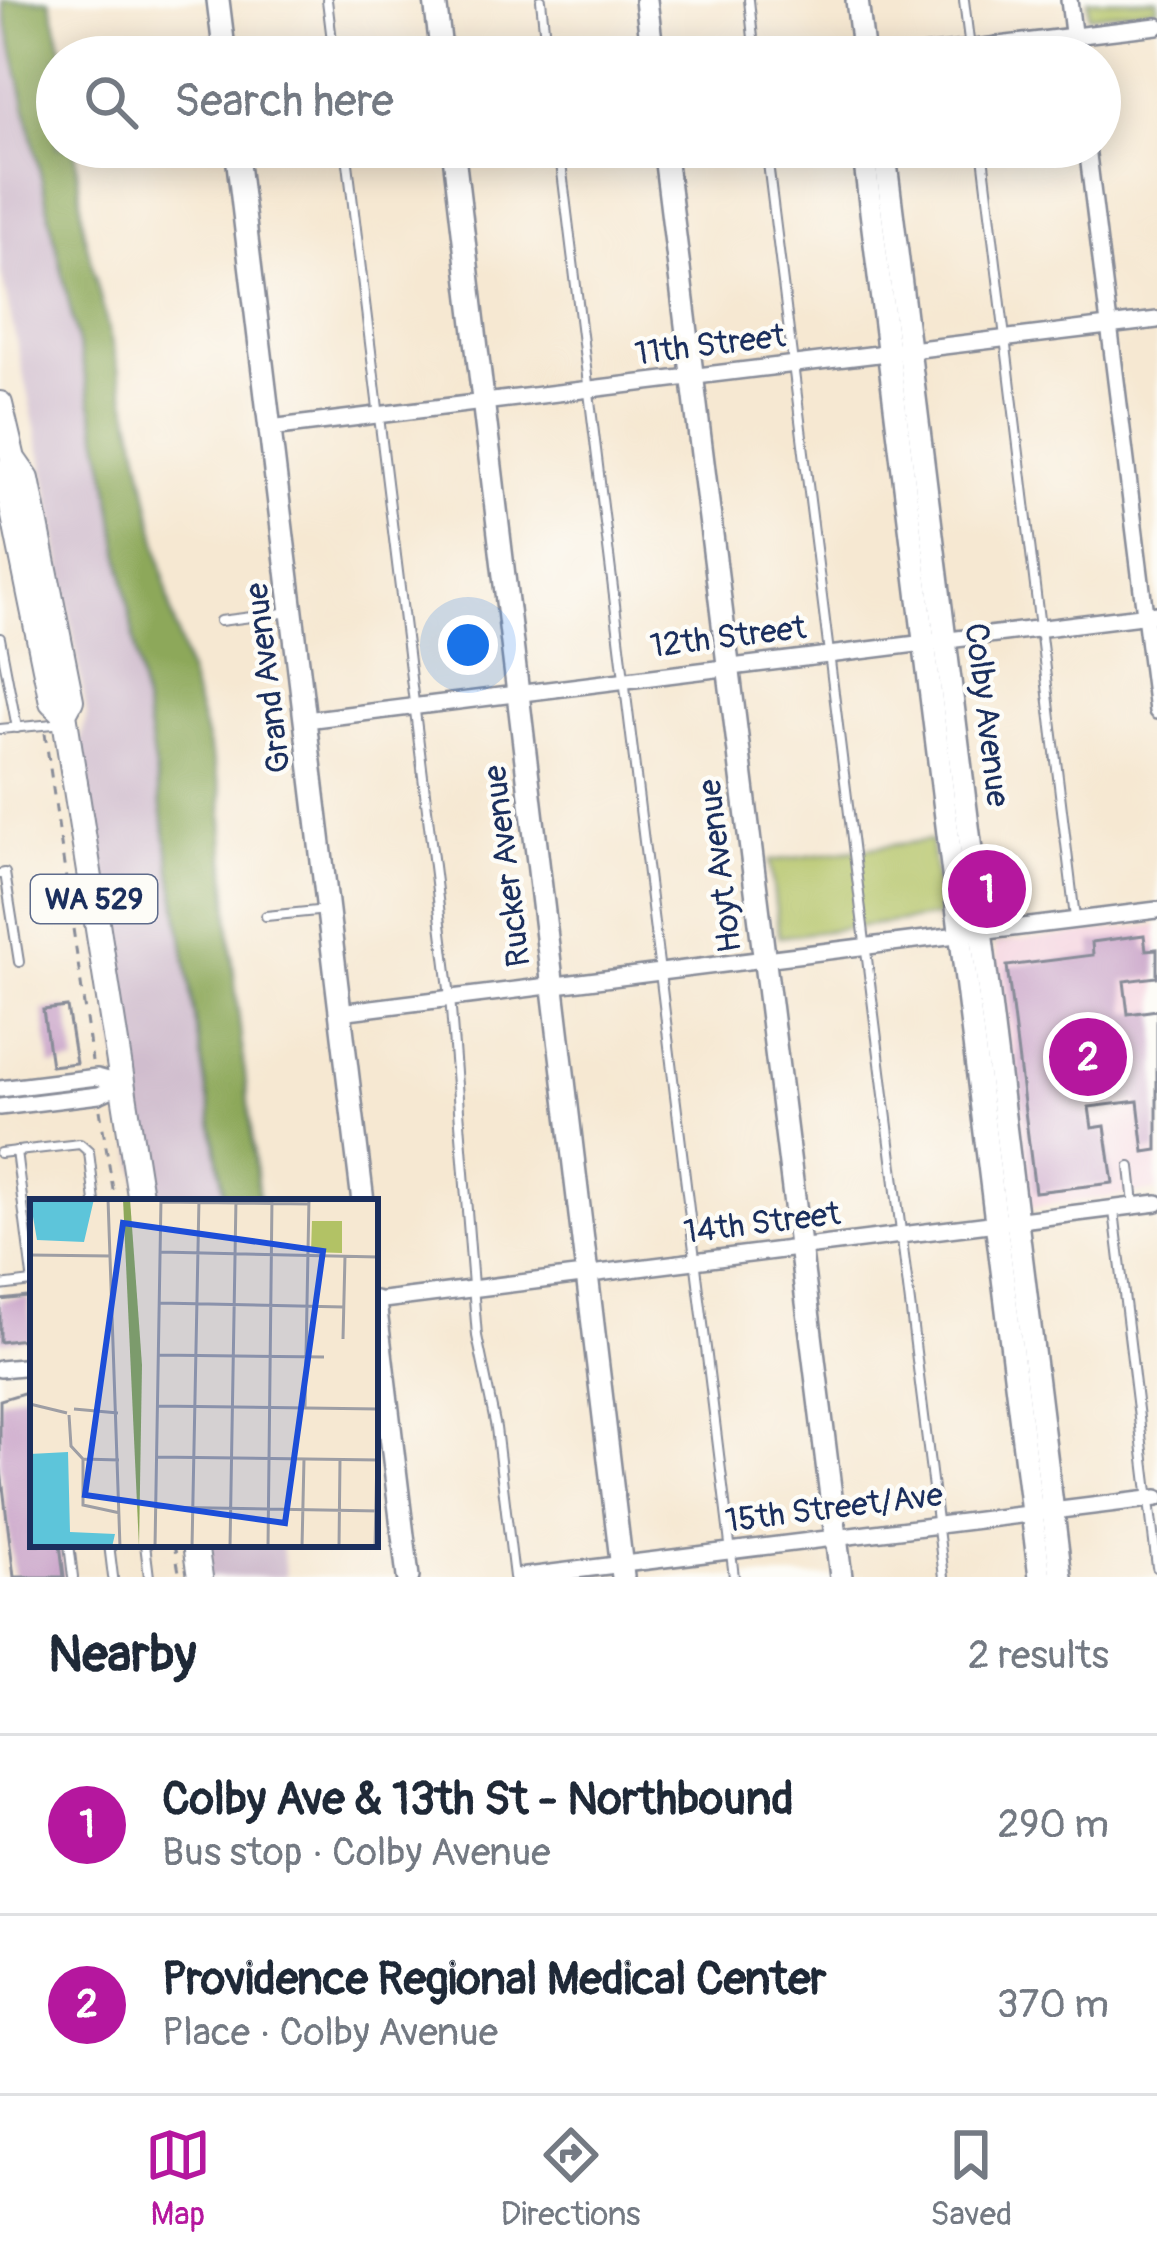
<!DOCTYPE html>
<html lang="en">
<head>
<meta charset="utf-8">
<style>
	:root { --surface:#fff; --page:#f2f2f3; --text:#1f2937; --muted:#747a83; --line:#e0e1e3; --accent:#b5179e }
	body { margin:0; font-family:Pangolin,sans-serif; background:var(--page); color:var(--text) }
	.you { position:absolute; left:468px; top:645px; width:42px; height:42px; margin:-30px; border:9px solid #fff; border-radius:50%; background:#1a73e8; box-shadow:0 0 0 18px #1a73e833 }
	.badge { display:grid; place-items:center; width:78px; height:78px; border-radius:50%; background:var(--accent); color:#fff; font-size:39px; font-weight:700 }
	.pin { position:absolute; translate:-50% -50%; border:6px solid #fff; box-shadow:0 3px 12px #0006 }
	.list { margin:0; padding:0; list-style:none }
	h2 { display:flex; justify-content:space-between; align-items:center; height:156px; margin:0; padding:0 48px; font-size:51px }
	h2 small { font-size:39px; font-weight:400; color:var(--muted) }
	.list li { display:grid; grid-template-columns:78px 1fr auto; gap:36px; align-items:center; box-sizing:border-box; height:180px; padding:0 48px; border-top:3px solid var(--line) }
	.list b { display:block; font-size:45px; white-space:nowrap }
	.list p { margin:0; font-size:39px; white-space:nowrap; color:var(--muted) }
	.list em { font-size:39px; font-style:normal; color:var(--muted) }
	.icon { flex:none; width:66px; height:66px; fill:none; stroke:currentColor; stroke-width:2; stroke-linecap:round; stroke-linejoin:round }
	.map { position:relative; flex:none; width:1157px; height:1577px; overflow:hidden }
	.search { position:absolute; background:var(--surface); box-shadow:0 6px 30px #0003; left:36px; right:36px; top:36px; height:132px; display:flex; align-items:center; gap:30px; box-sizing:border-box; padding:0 42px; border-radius:66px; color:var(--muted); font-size:45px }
	.sheet { height:516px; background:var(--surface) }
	nav { display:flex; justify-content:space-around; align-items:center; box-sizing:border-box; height:168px; border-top:3px solid var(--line); background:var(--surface); font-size:33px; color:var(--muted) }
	nav a { display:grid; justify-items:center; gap:6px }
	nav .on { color:var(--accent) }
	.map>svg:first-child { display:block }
</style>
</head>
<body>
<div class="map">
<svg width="1157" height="1577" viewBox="0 0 1157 1577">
	<rect width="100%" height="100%" fill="#fdfcf7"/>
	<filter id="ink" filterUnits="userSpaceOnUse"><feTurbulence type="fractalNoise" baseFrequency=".00833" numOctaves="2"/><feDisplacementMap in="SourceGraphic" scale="24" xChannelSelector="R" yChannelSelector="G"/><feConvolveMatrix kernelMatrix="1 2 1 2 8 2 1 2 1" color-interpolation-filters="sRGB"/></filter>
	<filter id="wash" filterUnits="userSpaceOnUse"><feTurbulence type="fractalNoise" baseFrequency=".004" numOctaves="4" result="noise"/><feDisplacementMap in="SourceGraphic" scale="48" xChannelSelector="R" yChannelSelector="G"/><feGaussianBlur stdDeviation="2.7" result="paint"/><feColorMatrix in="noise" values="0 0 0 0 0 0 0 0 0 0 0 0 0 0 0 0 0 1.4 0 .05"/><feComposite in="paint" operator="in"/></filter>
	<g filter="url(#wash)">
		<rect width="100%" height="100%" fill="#f6e8d2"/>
		<!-- built -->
		<path fill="#f4cfde" d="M1157 925V1191L1028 1207 995 943Z"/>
		<!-- industrial -->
		<g fill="#d0bdce">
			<path d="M0 0 108 480 225 1202H141L74 771 87 714 46 478 0 267Z"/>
			<path d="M195 1544H281L286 1577H200Z"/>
		</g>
		<!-- green -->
		<g fill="#b2c265" stroke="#667862" stroke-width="3">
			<path d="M1088 0H1157V8L1089 16Z"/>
			<path d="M931 840 941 916 779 937 770 861Z"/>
		</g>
		<!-- forest -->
		<path fill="#8da85a" stroke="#546c5c" stroke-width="3" d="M2 0H50L64 57H57V147H75L84 233 136 439 172 615 221 790 231 947 259 1202H225L108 480Z"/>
		<g id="blocks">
			<!-- building -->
			<g fill="#c49bc4">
				<path d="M1144 935 1146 950 1157 949V977L1124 981 1128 1014 1157 1010V1150L1144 1152 1138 1101 1089 1107 1092 1128 1105 1126 1113 1183 1035 1192 1007 966 1093 955 1092 942Z"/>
				<path d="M67 1007 76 1063 51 1066 43 1010Z"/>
				<path d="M28 1297 33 1338 0 1342V1300Z"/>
				<path d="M33 1390V1544H60L64 1577H14L0 1462V1400Z"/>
			</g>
		</g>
	</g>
	<g filter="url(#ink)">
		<use href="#blocks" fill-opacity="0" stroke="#888c98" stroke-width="3"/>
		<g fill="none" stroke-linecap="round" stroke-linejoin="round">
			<defs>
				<g id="lane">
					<path d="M327 0 334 57"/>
					<path d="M541 0 547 57"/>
					<path d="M749 0 755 57"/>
					<path d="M964 0 971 57"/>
					<path d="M346 147 450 997 477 1336 496 1428 514 1577"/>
					<path d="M559 147 734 1577"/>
					<path d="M766 147 944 1577"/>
					<path d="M982 147 1075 918"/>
					<path d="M220 621 291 612"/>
					<path d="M0 638 17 728"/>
					<path d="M0 729 64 723"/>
					<path d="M0 874 5 873 19 962"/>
					<path d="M266 916 327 910"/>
					<path d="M16 1151 33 1284"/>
					<path d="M0 1153 80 1144 89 1152 95 1202"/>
					<path d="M1130 1167 1134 1204"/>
					<path d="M1114 1211 1157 1567"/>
					<path d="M0 1286 32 1282"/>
					<path d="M69 1544 73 1577"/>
					<path d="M109 1544 113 1577"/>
					<path d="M145 1544 149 1577"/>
				</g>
				<g id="street">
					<path d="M1069 0 1076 57"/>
					<path d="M898 57 1157 26"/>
					<path d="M1087 147 1157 711"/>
					<path d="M270 428 1157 320"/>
					<path d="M306 720 1157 614"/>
					<path d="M340 1012 1157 910"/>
					<path d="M0 1089 97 1077 123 1084"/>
					<path d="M0 1107 99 1095 123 1084"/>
					<path d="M375 1301 1157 1203"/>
					<path d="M0 1369 33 1366"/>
					<path d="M519 1577 1157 1498"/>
				</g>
				<g id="secondary">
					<path d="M218 0 225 57"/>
					<path d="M435 0 442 57"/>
					<path d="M646 0 653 57"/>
					<path d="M857 0 864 57"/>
					<path d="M236 147 363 1202"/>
					<path d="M453 147 623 1577"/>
					<path d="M664 147 841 1577"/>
					<path d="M863 147 1040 1577"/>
					<path d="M884 147 1061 1577"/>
					<path d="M375 1302 408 1577"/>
				</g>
				<g id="primary">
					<path d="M0 404 13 459 27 479 71 700 64 713 141 1202"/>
					<path d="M13 459 7 482 52 702 64 713"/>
					<path d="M195 1544 200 1577"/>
				</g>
			</defs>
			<!-- lane casing -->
			<use href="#lane" stroke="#888c98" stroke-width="12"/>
			<!-- street casing -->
			<use href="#street" stroke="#888c98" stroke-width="20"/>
			<!-- secondary casing -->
			<use href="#secondary" stroke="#888c98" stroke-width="26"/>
			<!-- primary casing -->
			<use href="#primary" stroke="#888c98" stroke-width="28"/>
			<!-- path -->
			<g stroke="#888c98" stroke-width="3" stroke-dasharray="9 9" stroke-linecap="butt">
				<path d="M45 733 92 1061"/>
				<path d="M100 1110 115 1202"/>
				<path d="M174 1544 179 1572"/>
			</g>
			<!-- lane -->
			<use href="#lane" stroke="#fff" stroke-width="8"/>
			<!-- street -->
			<use href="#street" stroke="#fff" stroke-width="15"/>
			<!-- secondary -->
			<use href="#secondary" stroke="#fff" stroke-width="21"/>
			<!-- primary -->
			<use href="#primary" stroke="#fff" stroke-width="24"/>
		</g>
	</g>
	<g text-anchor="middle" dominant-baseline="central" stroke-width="9" stroke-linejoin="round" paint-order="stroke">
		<!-- shield labels -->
		<rect fill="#fdfcf7" stroke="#5f6c8c" stroke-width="3" x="31" y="875" width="126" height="48" rx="9"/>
		<g font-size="30" font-weight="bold" fill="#1b2f5e">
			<text x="94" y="899">WA 529</text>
		</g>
		<!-- street labels -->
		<g font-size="33" fill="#1b2f5e" stroke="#fdfcf7">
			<text transform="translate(710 345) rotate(-7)">11th Street</text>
			<text transform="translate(728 637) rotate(-7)">12th Street</text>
			<text transform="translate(268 678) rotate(-97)">Grand Avenue</text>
			<text transform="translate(987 715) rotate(83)">Colby Avenue</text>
			<text transform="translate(507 866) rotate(-97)">Rucker Avenue</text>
			<text transform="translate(720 866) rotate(-97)">Hoyt Avenue</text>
			<text transform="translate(762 1223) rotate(-7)">14th Street</text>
			<text transform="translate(834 1508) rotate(-7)">15th Street/Ave</text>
		</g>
	</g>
	<!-- overview -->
	<g transform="translate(30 1199)">
		<rect width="348" height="348" fill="#f6e8d2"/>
		<path d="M282 22H312V54L281 53Z" fill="#b2c265"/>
		<path d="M93 0H100L112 166 109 348Z" fill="#8da85a"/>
		<path d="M0 0H64L54 43 7 41ZM38 253 40 333 85 335 82 348H0V255Z" fill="#5dc5da"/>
		<path fill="none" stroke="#9e9ea4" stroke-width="3" d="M78 0 90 348M131 3 279 5M131 53 348 58M0 56 80 57M130 104 313 108M313 140 315 57M129 156 294 158M0 205 37 214M127 207 348 210M275 209 279 0M44 210 88 214M39 216 41 247 53 260V306L90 314M126 258 348 261M53 260 89 261M125 308 348 312M125 348 131 0M162 348 169 0M200 348 206 0M238 348 242 0M272 348 274 260M309 348 310 261M345 348 348 210"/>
		<path fill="#1d4ed8" fill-opacity="0.15" stroke="#1d4ed8" stroke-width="6" d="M93 24 293 52 255 324 55 296Z"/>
		<rect width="348" height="348" fill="none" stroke="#1b2f5e" stroke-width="6"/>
	</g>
</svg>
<div class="you"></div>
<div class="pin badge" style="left:987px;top:889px">1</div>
<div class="pin badge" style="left:1088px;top:1057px">2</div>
<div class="search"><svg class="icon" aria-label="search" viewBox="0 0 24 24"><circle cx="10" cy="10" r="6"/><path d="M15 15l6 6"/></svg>Search here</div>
</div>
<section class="sheet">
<h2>Nearby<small>2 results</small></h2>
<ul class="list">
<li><span class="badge">1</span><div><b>Colby Ave &amp; 13th St - Northbound</b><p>Bus stop · Colby Avenue</p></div><em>290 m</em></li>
<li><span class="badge">2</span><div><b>Providence Regional Medical Center</b><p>Place · Colby Avenue</p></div><em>370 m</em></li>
</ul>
</section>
<nav>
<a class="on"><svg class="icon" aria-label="map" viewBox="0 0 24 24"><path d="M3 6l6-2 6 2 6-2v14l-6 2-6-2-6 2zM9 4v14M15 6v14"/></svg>Map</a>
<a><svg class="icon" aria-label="directions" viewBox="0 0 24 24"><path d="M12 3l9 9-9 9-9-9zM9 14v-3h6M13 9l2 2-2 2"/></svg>Directions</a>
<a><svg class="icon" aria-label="saved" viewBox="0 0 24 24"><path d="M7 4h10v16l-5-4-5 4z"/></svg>Saved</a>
</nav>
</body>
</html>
